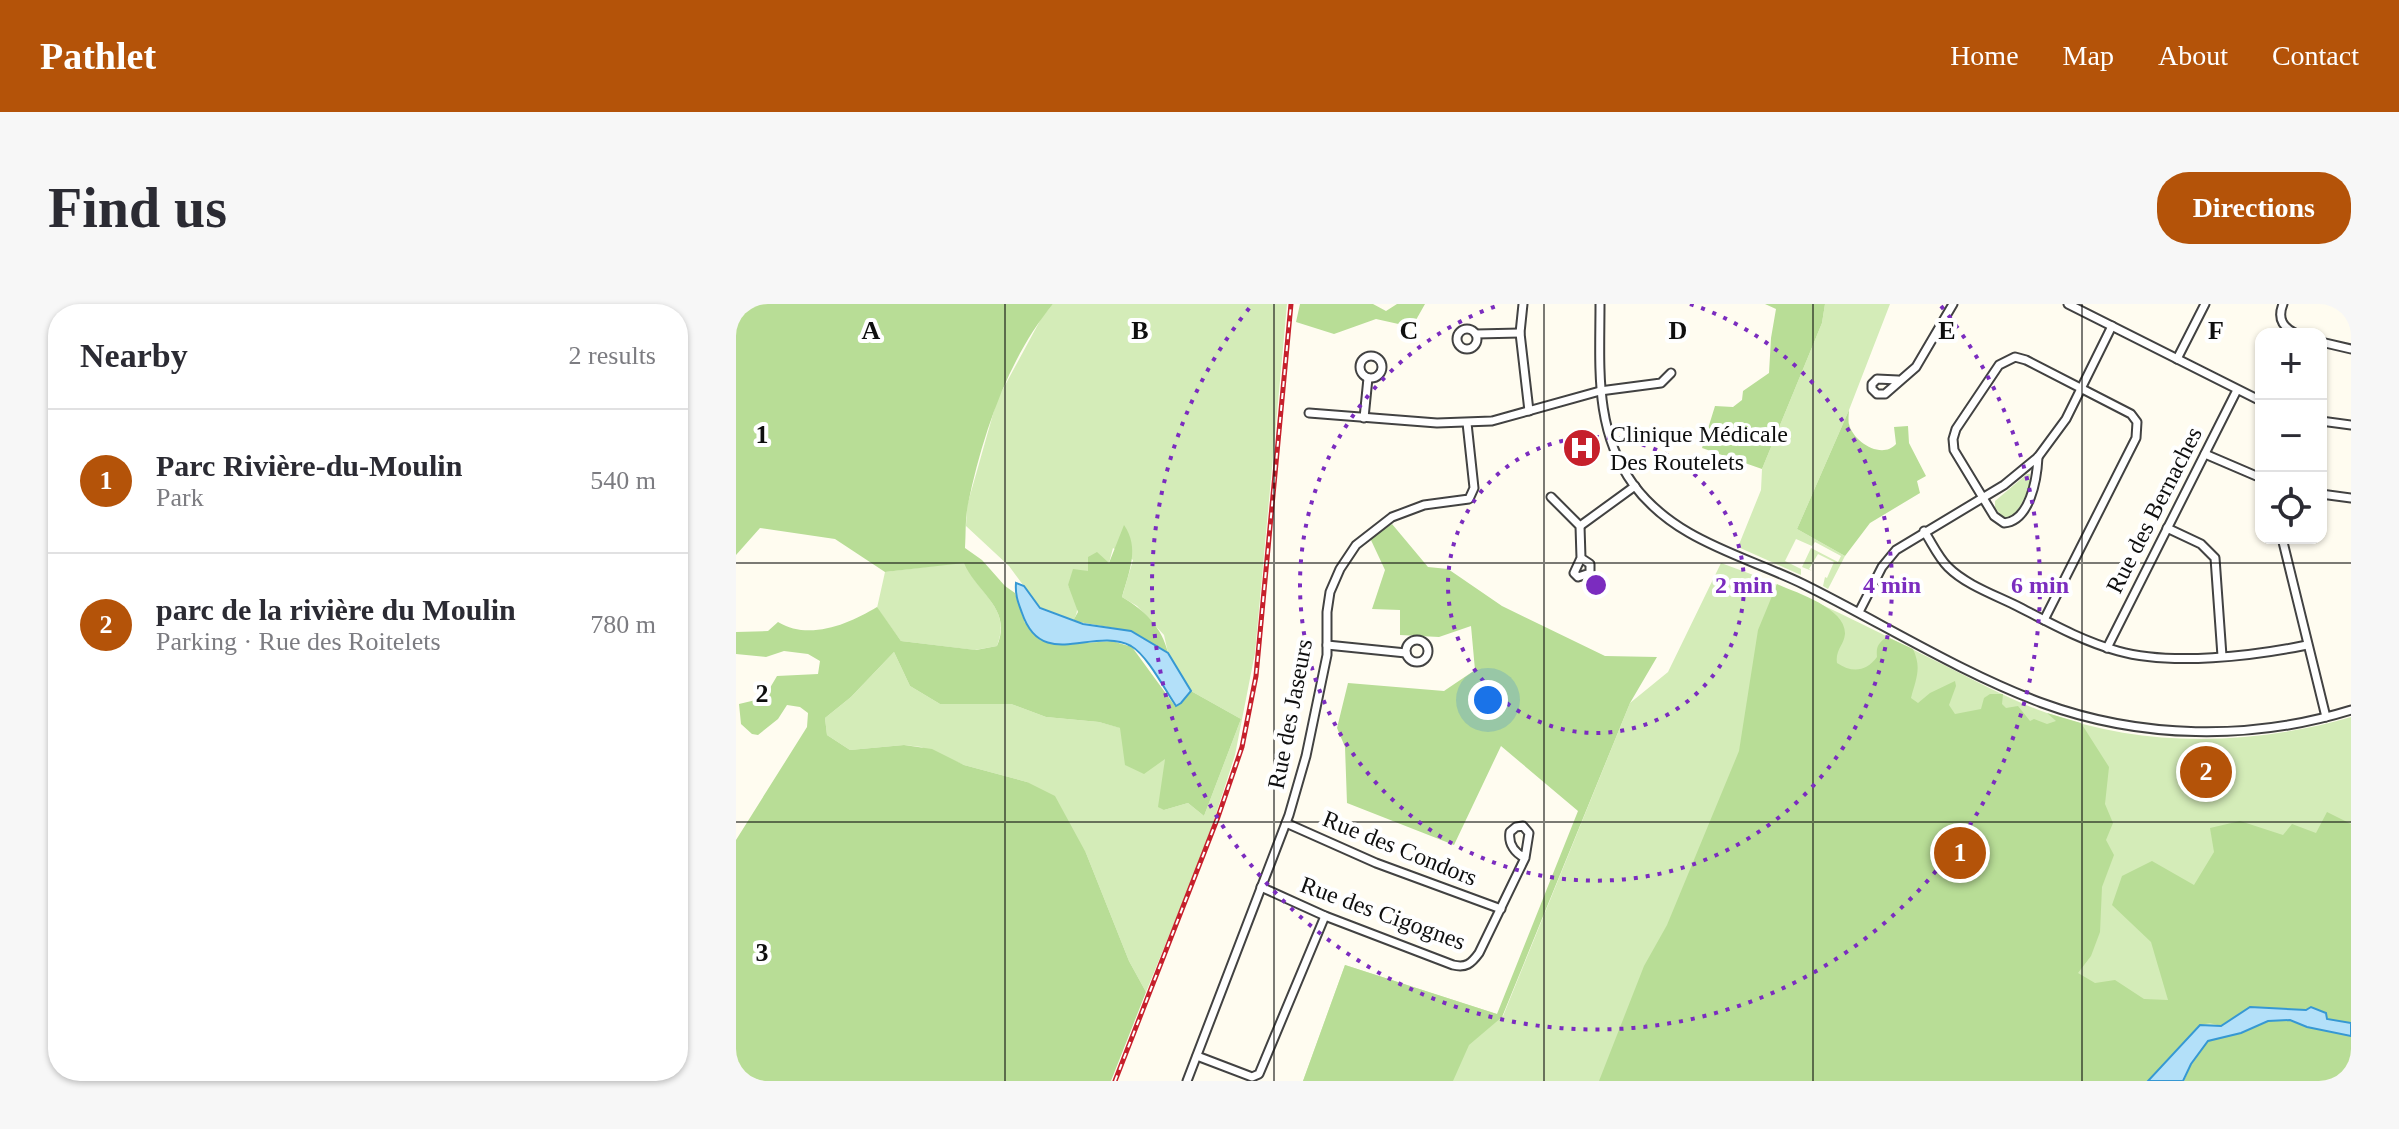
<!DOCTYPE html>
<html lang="en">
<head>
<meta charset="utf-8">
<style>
	:root { --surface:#fff; --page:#f7f7f7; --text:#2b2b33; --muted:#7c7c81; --line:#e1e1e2; --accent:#b45309 }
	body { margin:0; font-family:"Times New Roman",serif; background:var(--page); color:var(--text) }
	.controls { position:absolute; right:24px; top:24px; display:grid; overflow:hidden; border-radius:16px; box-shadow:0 2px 6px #0004 }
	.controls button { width:72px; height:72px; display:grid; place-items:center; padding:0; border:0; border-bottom:2px solid var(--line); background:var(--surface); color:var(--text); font:40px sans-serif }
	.you { position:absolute; left:752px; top:396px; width:28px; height:28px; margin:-20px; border:6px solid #fff; border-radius:50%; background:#1a73e8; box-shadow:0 0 0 12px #1a73e833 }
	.badge { display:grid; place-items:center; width:52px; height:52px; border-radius:50%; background:var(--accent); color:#fff; font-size:26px; font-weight:700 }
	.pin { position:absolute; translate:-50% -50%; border:4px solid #fff; box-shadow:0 2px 8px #0006 }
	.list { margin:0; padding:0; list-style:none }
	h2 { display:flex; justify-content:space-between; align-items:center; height:104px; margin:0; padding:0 32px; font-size:34px }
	h2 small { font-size:26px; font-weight:400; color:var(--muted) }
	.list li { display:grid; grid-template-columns:52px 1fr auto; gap:24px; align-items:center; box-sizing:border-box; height:144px; padding:0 32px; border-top:2px solid var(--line) }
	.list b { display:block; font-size:30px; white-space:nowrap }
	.list p { margin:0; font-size:26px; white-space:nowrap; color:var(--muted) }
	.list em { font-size:26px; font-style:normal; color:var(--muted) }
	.icon { flex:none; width:44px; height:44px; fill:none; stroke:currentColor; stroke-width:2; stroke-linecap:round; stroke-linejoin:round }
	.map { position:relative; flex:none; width:1615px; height:777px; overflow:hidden; border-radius:32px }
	header { display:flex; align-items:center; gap:48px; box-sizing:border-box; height:112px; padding:0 40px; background:var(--accent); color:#fff }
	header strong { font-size:38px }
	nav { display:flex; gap:44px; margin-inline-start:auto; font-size:28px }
	.intro { display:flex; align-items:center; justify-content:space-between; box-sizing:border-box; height:192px; padding:0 48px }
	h1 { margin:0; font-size:56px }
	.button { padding:20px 36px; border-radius:32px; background:var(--accent); color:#fff; font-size:28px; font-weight:700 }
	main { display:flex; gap:48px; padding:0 48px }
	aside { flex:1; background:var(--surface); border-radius:32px; box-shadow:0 2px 6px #0004 }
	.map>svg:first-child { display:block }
</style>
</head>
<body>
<header>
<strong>Pathlet</strong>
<nav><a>Home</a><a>Map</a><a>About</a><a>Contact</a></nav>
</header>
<div class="intro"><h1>Find us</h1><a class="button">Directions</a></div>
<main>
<aside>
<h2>Nearby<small>2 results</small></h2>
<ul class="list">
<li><span class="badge">1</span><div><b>Parc Rivière-du-Moulin</b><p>Park</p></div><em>540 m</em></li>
<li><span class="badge">2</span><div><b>parc de la rivière du Moulin</b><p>Parking · Rue des Roitelets</p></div><em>780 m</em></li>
</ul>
</aside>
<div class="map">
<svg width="1615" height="777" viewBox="0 0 1615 777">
	<rect width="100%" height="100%" fill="#fffcf0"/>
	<!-- green -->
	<g fill="#d4ecb8">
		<path d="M317 0H551L519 349 499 451 471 538 410 688 393 657 350 549 291 478 228 461 185 443 168 441 114 446 91 431 89 414 115 393 158 348 174 382 204 400H275L310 413 363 418 385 424 429 454 428 506 452 499 468 512 505 415 455 387 432 349 428 331 401 302 386 293 397 256 377 244 373 259 352 267 332 281C338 294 346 303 337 317L304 304 273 262 230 222 231 202 261 96 306 13Z"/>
		<path d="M1089 0H1154L1113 106 1061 225 1109 252 1092 285 1087 282 1089 273 1091 274 1098 258 1082 250 1073 265 1076 267 1066 263 1075 244 1102 258 1105 252 1079 238 1076 242 1060 235 1049 257 1065 265V271L1002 243 1025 186 1026 165 1086 19Z"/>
		<path d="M1291 170H1294C1295 184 1285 205 1274 214H1268L1259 204V197Z"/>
		<path d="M229 258C240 290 277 303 261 342L239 346 165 337 141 304 149 268Z"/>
		<path d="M985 259C1062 286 1134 324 1206 360 1240 377 1274 396 1311 409 1409 444 1515 442 1615 413V719L1504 707 1412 777H567L609 661 767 712 894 399 932 368Z"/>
	</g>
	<!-- forest -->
	<g fill="#b8dd96">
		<path d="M0 0H317C272 54 246 132 232 200 229 214 230 229 229 244L246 256 269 282 279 289 289 319 349 339 376 337 396 343 439 402 445 399 455 387 505 415 468 512 452 499 428 506 422 503 429 455 408 470 389 461 384 424 363 418 310 413 275 400H204L174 382 158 348 115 393 89 414 91 431 114 446 168 441 196 445 228 461 291 478 319 492 350 549 393 657 410 688 375 777H0V536L71 423 72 409 64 403 51 401 42 415 22 431 16 430 5 420 3 400 28 394 41 372 82 370 84 357 72 350 48 347 30 353 0 350V328L32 327 42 318C73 337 113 320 141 303L165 337 240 346 261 342C277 304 241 290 228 259L149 268 99 235 24 224 0 251Z"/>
		<path d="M564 0H637L650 7 661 0H689L676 23 640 15 598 30 560 18Z"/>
		<path d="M1029 0H1089L1086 19 1026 165 966 144 979 102 997 103 1006 96 1007 87 1033 69 1035 34 1040 5Z"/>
		<path d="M1113 106C1113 108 1112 118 1113 120 1117 138 1146 156 1160 140L1158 123 1172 122 1173 139 1190 172 1181 177 1184 189 1134 219 1109 252 1061 225Z"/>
		<path d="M656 220 692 263 712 265 766 302 869 352 921 353 894 399 766 713 733 741 717 777H567L609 661 761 710 842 507 765 442 718 541 611 499 609 443 601 424 612 379 708 387 739 366 735 322 703 333 664 331V306L636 305 649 266 634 234Z"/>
		<path d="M388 221C404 244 393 268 386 293 408 306 426 323 432 349L395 327 337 317 342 308 332 281 337 265 352 267V253L361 248 373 259Z"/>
		<path d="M1041 280C1061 289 1110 304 1109 330 1108 341 1099 346 1101 359 1116 369 1130 368 1141 353 1140 343 1142 339 1151 333L1177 345C1186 364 1180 375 1175 394L1182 399 1194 389 1219 377 1220 382 1213 401 1219 410 1245 405 1248 394 1254 390H1267L1266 400 1270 404 1282 402 1294 417 1298 415 1311 420 1320 417 1311 409 1345 419 1373 463 1369 500 1377 519 1370 536 1378 551 1366 583 1364 628 1355 652 1342 669 1359 679 1379 676 1408 695 1432 696 1415 638 1376 601 1386 572 1416 557 1458 581 1478 548 1474 524 1504 517 1547 531 1556 520 1580 529 1591 508 1615 520V719L1591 715 1571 706 1514 703 1485 722 1474 719 1464 721 1412 777H863L908 662 931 621 1003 447 1022 326Z"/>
		<path d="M1554 716 1571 723 1615 732V777H1448L1455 760 1472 737 1505 729 1532 717Z"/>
	</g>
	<!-- water -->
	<g fill="#b3e0f9" stroke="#3698d3" stroke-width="2">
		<path d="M280 279 288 282 304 304 347 320 395 327 432 349 455 387 445 399 440 402C429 386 411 351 395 342 357 322 306 368 286 309 282 298 279 291 280 279Z"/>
		<path d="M1514 703 1570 706 1575 703 1590 709 1591 715 1615 719V732L1571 723 1554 716 1532 717 1505 729 1472 737 1455 760 1447 777H1412L1464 721 1485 722Z"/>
	</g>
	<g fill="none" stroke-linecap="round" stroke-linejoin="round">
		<defs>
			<g id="minor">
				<path d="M787 0 784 29 793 107"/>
				<path d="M864 0C864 64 858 126 897 180 939 237 1007 251 1067 280 1146 319 1223 368 1306 399 1404 435 1515 437 1615 406"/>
				<path d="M1332 0 1525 97"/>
				<path d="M1547 0C1541 15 1547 24 1561 30"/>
				<circle cx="731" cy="35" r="10"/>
				<path d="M740 30 784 29"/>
				<path d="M1585 38 1615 45"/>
				<circle cx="635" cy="63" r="11"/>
				<path d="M1441 55 1469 0"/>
				<path d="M1162 76 1141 75 1136 80V85L1141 90H1149L1180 63 1217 0"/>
				<path d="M573 109 701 119 756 117 864 87 925 79 935 69"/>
				<path d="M628 114 632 74"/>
				<path d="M1585 117 1615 121"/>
				<path d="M1469 150 1525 174"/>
				<path d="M1302 153C1301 175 1294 217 1268 219L1258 212 1218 146 1217 135 1220 125 1263 61 1279 53 1290 56 1395 110 1401 118 1400 134 1308 316"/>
				<path d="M1585 190 1615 194"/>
				<path d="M815 193 844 222 845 254 838 269 842 273 854 269V260L845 254"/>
				<path d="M844 222 899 182"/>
				<path d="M1431 224 1465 240 1479 254 1486 352"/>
				<path d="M1188 227C1196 239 1202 253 1212 263 1230 281 1259 291 1281 302 1314 319 1346 337 1382 347 1435 362 1518 352 1571 341"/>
				<path d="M1546 234 1590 413"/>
				<path d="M1123 308 1146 263 1160 246 1268 181 1302 153 1330 115 1376 22"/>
				<circle cx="681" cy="347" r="11"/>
				<path d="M591 341 670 349"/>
				<path d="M1371 344 1501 86"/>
				<path d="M550 519 640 559 765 605"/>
				<path d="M525 583 589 612 717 661C730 664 735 660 743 649L789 554 793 529 787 522 780 523 774 528C772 540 779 549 789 554"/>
				<path d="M461 752 516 773 523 770 589 612"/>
				<path d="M451 777 553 511 570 452 591 351V308L594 288 604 265 620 241 656 213 688 201 733 195 738 184 731 119"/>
			</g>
		</defs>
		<!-- minor casing -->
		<use href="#minor" stroke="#424242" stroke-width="11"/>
		<!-- minor -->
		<use href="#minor" stroke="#fff" stroke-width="7"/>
		<defs>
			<path id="rail" d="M379 777 482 513 506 443 520 372 555 0"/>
		</defs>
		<!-- rail casing -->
		<use href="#rail" stroke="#c6202b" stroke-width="5"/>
		<!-- rail -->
		<use href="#rail" stroke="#fff" stroke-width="2" stroke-dasharray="6" stroke-linecap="butt"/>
	</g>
	<!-- grid -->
	<path fill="none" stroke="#0f0f0f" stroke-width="2" stroke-opacity="0.55" d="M269 0V777M538 0V777M808 0V777M1077 0V777M1346 0V777M0 259H1615M0 518H1615"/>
	<!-- distance rings -->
	<g fill="none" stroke="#7b2cbf" stroke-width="4" stroke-dasharray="4 8">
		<circle cx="860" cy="281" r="148"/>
		<path d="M954 0A296 296 0 1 1 766 0"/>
		<path d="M1205 2A444 444 0 1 1 515 2"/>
	</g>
	<!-- icons -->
	<defs>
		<symbol id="hospital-disc" viewBox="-11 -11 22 22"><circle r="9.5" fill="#c6202b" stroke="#fff"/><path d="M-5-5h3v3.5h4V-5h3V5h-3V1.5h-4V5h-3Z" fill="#fff"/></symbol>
	</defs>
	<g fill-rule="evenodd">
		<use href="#hospital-disc" x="824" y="122" width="44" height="44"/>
	</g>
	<g text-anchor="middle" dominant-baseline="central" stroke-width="8" stroke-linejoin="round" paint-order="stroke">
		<!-- poi labels -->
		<g font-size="24" fill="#0f0f0f" stroke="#fff" text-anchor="start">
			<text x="874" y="130">Clinique Médicale<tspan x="874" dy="28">Des Routelets</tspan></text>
		</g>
		<!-- street labels -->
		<g font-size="24" fill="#0f0f0f" stroke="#fff">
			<text transform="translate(1418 206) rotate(-63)">Rue des Bernaches</text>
			<text transform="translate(554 410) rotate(-79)">Rue des Jaseurs</text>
			<text transform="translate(664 544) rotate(22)">Rue des Condors</text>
			<text transform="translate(647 609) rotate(20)">Rue des Cigognes</text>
		</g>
	</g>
	<g font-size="26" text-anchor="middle" font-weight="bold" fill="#0f0f0f" stroke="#fff" stroke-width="8" stroke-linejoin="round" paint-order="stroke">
		<text x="135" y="35">A</text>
		<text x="404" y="35">B</text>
		<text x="673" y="35">C</text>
		<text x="942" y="35">D</text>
		<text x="1211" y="35">E</text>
		<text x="1480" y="35">F</text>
		<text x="26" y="139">1</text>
		<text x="26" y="398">2</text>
		<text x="26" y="657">3</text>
	</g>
	<circle cx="860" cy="281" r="12" fill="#7b2cbf" stroke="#fff" stroke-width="4"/>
	<g font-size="24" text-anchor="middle" font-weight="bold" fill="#7b2cbf" stroke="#fff" stroke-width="8" stroke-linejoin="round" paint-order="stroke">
		<text x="1008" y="289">2 min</text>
		<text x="1156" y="289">4 min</text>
		<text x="1304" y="289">6 min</text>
	</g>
</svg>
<div class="controls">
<button>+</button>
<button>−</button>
<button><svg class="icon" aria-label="locate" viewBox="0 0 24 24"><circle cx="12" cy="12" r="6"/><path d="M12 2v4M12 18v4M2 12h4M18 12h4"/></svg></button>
</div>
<div class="you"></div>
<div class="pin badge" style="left:1224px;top:549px">1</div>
<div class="pin badge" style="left:1470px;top:468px">2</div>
</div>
</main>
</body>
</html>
